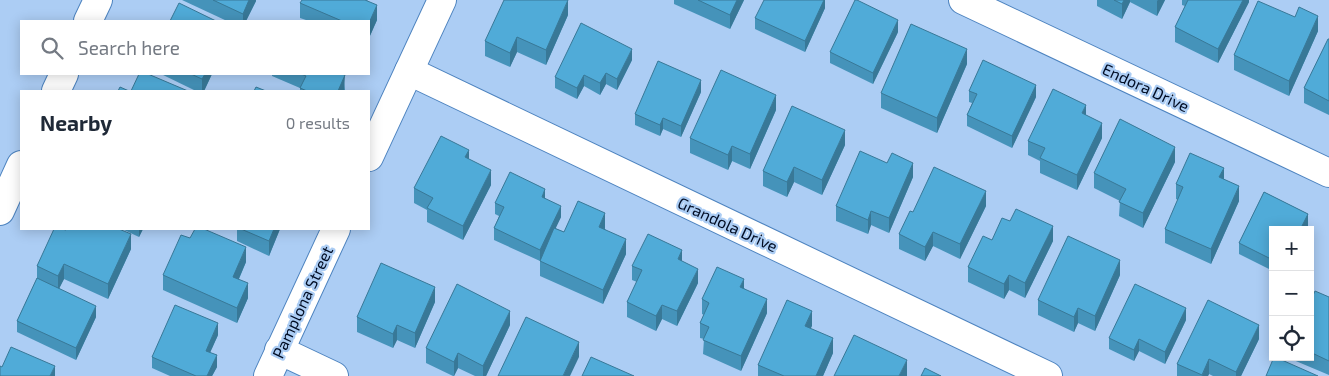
<!DOCTYPE html>
<html lang="en">
<head>
<meta charset="utf-8">
<style>
	:root { --surface:#fff; --page:#f2f2f3; --text:#1f2937; --muted:#747a83; --line:#e0e1e3 }
	body { margin:0; font-family:"Exo 2",sans-serif; background:var(--page); color:var(--text) }
	.controls { position:absolute; right:15px; bottom:15px; display:grid; overflow:hidden; border-radius:0px; box-shadow:0 2px 12px #0003 }
	.controls button { width:45px; height:45px; display:grid; place-items:center; padding:0; border:0; border-bottom:1px solid var(--line); background:var(--surface); color:var(--text); font:25px sans-serif }
	.list { margin:0; padding:0; list-style:none }
	h2 { display:flex; justify-content:space-between; align-items:center; height:65px; margin:0; padding:0 20px; font-size:21px }
	h2 small { font-size:16px; font-weight:400; color:var(--muted) }
	.icon { flex:none; width:28px; height:28px; fill:none; stroke:currentColor; stroke-width:2; stroke-linecap:round; stroke-linejoin:round }
	.map { position:relative; flex:none; width:1329px; height:376px; overflow:hidden }
	.search { position:absolute; background:var(--surface); box-shadow:0 2px 12px #0003; left:20px; top:20px; width:350px; height:55px; display:flex; align-items:center; gap:12px; box-sizing:border-box; padding:0 18px; border-radius:0px; color:var(--muted); font-size:19px }
	.panel { position:absolute; background:var(--surface); box-shadow:0 2px 12px #0003; left:20px; top:90px; width:350px; height:140px; border-radius:0px }
	.map>svg:first-child { display:block }
</style>
</head>
<body>
<div class="map">
<svg width="1329" height="376" viewBox="0 0 1329 376">
	<rect width="100%" height="100%" fill="#accdf4"/>
	<g fill="none" stroke-linecap="round" stroke-linejoin="round">
		<defs>
			<g id="street">
				<path d="M409 71 1048 376"/>
				<path d="M369 157 442 0"/>
				<path d="M279 350 334 376"/>
				<path d="M268 376 336 229"/>
			</g>
			<g id="secondary">
				<path d="M963 0 1329 173"/>
				<path d="M88 21 98 0"/>
				<path d="M56 91 64 74"/>
				<path d="M0 211 21 165"/>
			</g>
		</defs>
		<!-- street casing -->
		<use href="#street" stroke="#4d83bf" stroke-width="30"/>
		<!-- secondary casing -->
		<use href="#secondary" stroke="#4d83bf" stroke-width="30"/>
		<!-- street -->
		<use href="#street" stroke="#fff" stroke-width="28"/>
		<!-- secondary -->
		<use href="#secondary" stroke="#fff" stroke-width="28"/>
	</g>
	<!-- wall -->
	<g fill="#4593ba">
		<path d="M182 0H256V1L246 21H227Z"/>
		<path d="M368 0 367 1 377 20 369 38V21H309L300 18V3Z"/>
		<path d="M674 0H744L730 29 674 4Z"/>
		<path d="M825 0V8L805 52 755 29V18Z"/>
		<path d="M1097 0H1165L1157 16 1130 2 1122 19 1097 6Z"/>
		<path d="M1182 0H1249V2L1218 63 1175 42V27L1185 6 1182 5Z"/>
		<path d="M568 15 546 65 517 52 510 67 485 56V41Z"/>
		<path d="M1295 17 1318 31 1289 96 1234 70V55Z"/>
		<path d="M898 32 873 84 830 63V52Z"/>
		<path d="M1329 39V115L1304 103V88Z"/>
		<path d="M632 60 617 90 606 84 600 95 584 86 577 99 555 88V77Z"/>
		<path d="M967 64 937 133 881 108V93Z"/>
		<path d="M161 74H212L204 91H196Z"/>
		<path d="M272 74H343L345 90 344 91H300V88L272 76Z"/>
		<path d="M969 91 1036 97 1012 148 967 126V115L972 103 969 102Z"/>
		<path d="M701 92 681 137 663 129 660 136 635 125V114Z"/>
		<path d="M776 110 750 169 732 161 728 170 690 153V138Z"/>
		<path d="M1086 115 1102 138 1077 190 1040 173V161L1028 155V141Z"/>
		<path d="M845 145 822 195 794 182 787 197 763 186V171Z"/>
		<path d="M469 159 491 185 463 240 427 222V210L414 203V188Z"/>
		<path d="M1175 162 1143 228 1119 216 1120 201 1094 188V173Z"/>
		<path d="M887 163 913 177 889 233 871 225 868 234 836 221V206Z"/>
		<path d="M1224 179 1239 201 1211 264 1165 243V229L1178 200 1176 199V184Z"/>
		<path d="M1264 192 1308 214V226L1306 230H1273V271L1239 254V243Z"/>
		<path d="M545 198 561 217 555 228 564 232 605 228V229L626 254 603 304 540 276V261L494 240V228L499 216 495 214V203Z"/>
		<path d="M986 206 960 259 933 246 925 261 899 249V234L913 212Z"/>
		<path d="M122 229H143L139 237Z"/>
		<path d="M237 229H280L269 256 237 241Z"/>
		<path d="M66 230 131 249 108 299 64 279 59 288 96 317 76 360 17 332V321L37 278V266Z"/>
		<path d="M992 240 1053 241 1025 298 1009 290 1004 299 968 282V267Z"/>
		<path d="M682 261 698 283 677 326 662 319 656 331 627 317V302L637 282 632 280V266Z"/>
		<path d="M246 262 239 279 248 298 237 323 163 290V275Z"/>
		<path d="M1120 275 1095 331 1078 323 1074 332 1038 315V300Z"/>
		<path d="M744 288 767 313 741 371 703 354 704 339 700 338V323L704 315 702 314V299Z"/>
		<path d="M1329 297V375L1291 359V357H1310V302Z"/>
		<path d="M435 302 415 348 397 340 393 348 357 332V317Z"/>
		<path d="M1186 320 1165 364 1139 351 1134 361 1109 349V338Z"/>
		<path d="M510 325 486 376H475L458 368 454 376H453L426 363V348Z"/>
		<path d="M812 326 810 328 833 353 823 376H758V365Z"/>
		<path d="M218 335 210 352 217 367 212 376H170L152 368V357Z"/>
		<path d="M1259 339 1241 376H1213L1209 374 1208 376H1177V364Z"/>
	</g>
	<!-- shaded-wall -->
	<g fill="#387897">
		<path d="M249 0H256V1L246 21H243V14Z"/>
		<path d="M568 0V15L546 65V50Z"/>
		<path d="M737 0H744L730 29V15Z"/>
		<path d="M824 0H825V8L805 52V41Z"/>
		<path d="M1124 0H1130V2L1122 19V4Z"/>
		<path d="M1158 0H1165L1157 16V1Z"/>
		<path d="M1243 0H1249V2L1218 63V49Z"/>
		<path d="M377 5V20L369 38V23Z"/>
		<path d="M1318 16V31L1289 96V81Z"/>
		<path d="M898 20V32L873 84V73Z"/>
		<path d="M517 37V52L510 67V53Z"/>
		<path d="M632 49V60L617 90V79Z"/>
		<path d="M967 49V64L937 133V118Z"/>
		<path d="M606 73V84L600 95V83Z"/>
		<path d="M205 74H212L204 91H202V79Z"/>
		<path d="M345 75 344 91H338Z"/>
		<path d="M584 75V86L577 99V88Z"/>
		<path d="M701 80V92L681 137V126Z"/>
		<path d="M1036 85V97L1012 148V136Z"/>
		<path d="M776 95V110L750 169V154Z"/>
		<path d="M1086 105V119L1082 113Z"/>
		<path d="M663 118V129L660 136V125Z"/>
		<path d="M1102 123V138L1077 190V175Z"/>
		<path d="M845 130V145L822 195V180Z"/>
		<path d="M732 146V161L728 170V155Z"/>
		<path d="M1175 147V162L1143 228V213Z"/>
		<path d="M469 150V164L465 157Z"/>
		<path d="M913 163V177L889 233V218Z"/>
		<path d="M794 167V182L787 197V182Z"/>
		<path d="M1224 168V182L1219 177Z"/>
		<path d="M491 170V185L463 240V226Z"/>
		<path d="M1239 186V201L1211 264V249Z"/>
		<path d="M545 189V200L542 197Z"/>
		<path d="M986 191V206L960 259V244Z"/>
		<path d="M561 206V217L540 262V250Z"/>
		<path d="M871 211V225L868 234V220Z"/>
		<path d="M605 213V228L599 242V227Z"/>
		<path d="M1308 214V226L1306 230H1300Z"/>
		<path d="M1053 226V241L1025 298V283Z"/>
		<path d="M139 229H143L139 237Z"/>
		<path d="M274 229H280L269 256V241Z"/>
		<path d="M933 232V246L925 261V247Z"/>
		<path d="M131 234V249L108 299V284Z"/>
		<path d="M626 239V254L603 304V290Z"/>
		<path d="M246 247V262L233 292V277Z"/>
		<path d="M682 250V265L678 259Z"/>
		<path d="M1120 260V275L1095 331V316Z"/>
		<path d="M64 264V279L58 291V276Z"/>
		<path d="M698 269V283L677 326V311Z"/>
		<path d="M1009 275V290L1004 299V284Z"/>
		<path d="M744 279V294L740 287Z"/>
		<path d="M248 283V298L237 323V308Z"/>
		<path d="M435 287V302L415 348V333Z"/>
		<path d="M767 299V313L741 371V356Z"/>
		<path d="M662 305V319L656 331V316Z"/>
		<path d="M96 306V317L76 360V348Z"/>
		<path d="M1078 308V323L1074 332V317Z"/>
		<path d="M1186 308V320L1165 364V352Z"/>
		<path d="M510 311V325L486 376H483V366Z"/>
		<path d="M812 311V326L805 340V326Z"/>
		<path d="M218 323V335L206 362V351Z"/>
		<path d="M397 325V340L393 348V334Z"/>
		<path d="M1259 325V339L1241 376H1236V372Z"/>
		<path d="M833 338V353L823 376H816Z"/>
		<path d="M1139 339V351L1134 361V350Z"/>
		<path d="M579 342V357L570 376H563Z"/>
		<path d="M458 353V368L454 376V362Z"/>
		<path d="M217 355V367L212 376H207Z"/>
		<path d="M1209 359V374L1208 376H1202Z"/>
		<path d="M907 360V376H899Z"/>
		<path d="M55 366V376H50Z"/>
	</g>
	<!-- building -->
	<g fill="#50abd8" stroke="#387897">
		<path d="M213 0H249L243 14Z"/>
		<path d="M302 0H365L377 5 369 23V21H342L300 3Z"/>
		<path d="M504 0H568L546 50 517 37 510 53 485 41Z"/>
		<path d="M698 0H737L730 15Z"/>
		<path d="M764 0H824L805 41 755 18Z"/>
		<path d="M855 0H857L898 20 873 73 830 52Z"/>
		<path d="M1114 0H1124L1122 4Z"/>
		<path d="M1188 0H1243L1218 49 1175 27Z"/>
		<path d="M1258 1 1295 17 1299 7 1318 16 1289 81 1234 55Z"/>
		<path d="M179 3 216 21H170Z"/>
		<path d="M581 23 632 49 617 79 606 73 600 83 584 75 577 88 555 77Z"/>
		<path d="M911 24 967 49 937 118 881 93Z"/>
		<path d="M1328 39H1329V101L1304 88Z"/>
		<path d="M983 60 1036 85 1012 136 967 115 977 94 969 91Z"/>
		<path d="M658 61 701 80 681 126 663 118 660 125 635 114Z"/>
		<path d="M721 70 776 95 750 154 732 146 728 155 690 138Z"/>
		<path d="M139 74H148L188 91H131Z"/>
		<path d="M191 74H205L202 79Z"/>
		<path d="M301 74H341L345 75 338 91H307L300 88 306 76Z"/>
		<path d="M120 87 129 91H118Z"/>
		<path d="M256 87 266 91H254Z"/>
		<path d="M1053 89 1086 105 1082 113 1102 123 1077 175 1040 158 1045 148 1028 141Z"/>
		<path d="M792 106 845 130 822 180 794 167 787 182 763 171Z"/>
		<path d="M1120 119 1175 147 1143 213 1119 202 1126 189 1094 173Z"/>
		<path d="M441 136 469 150 465 157 491 170 463 226 427 208 433 198 414 188Z"/>
		<path d="M860 151 887 163 892 153 913 163 889 218 871 211 868 220 836 206Z"/>
		<path d="M1190 153 1224 168 1219 177 1239 186 1211 249 1165 229 1183 187 1176 184Z"/>
		<path d="M934 167 986 191 960 244 933 232 925 247 899 234 910 211 913 212Z"/>
		<path d="M510 172 545 189 542 197 561 206 540 250 494 228 504 207 495 203Z"/>
		<path d="M1264 192 1308 214 1300 230H1273V260L1239 243Z"/>
		<path d="M578 201 605 213 599 227 626 239 603 290 540 261 554 228 564 232Z"/>
		<path d="M1016 209 1053 226 1025 283 1009 275 1004 284 968 267 983 236 992 240 1002 218 1010 221Z"/>
		<path d="M54 229H62L66 230V229H119L131 234 108 284 64 264 58 276 37 266Z"/>
		<path d="M195 229H204L246 247 233 277 248 283 237 308 163 275 181 235 190 238Z"/>
		<path d="M241 229H274L269 241Z"/>
		<path d="M648 234 682 250 678 259 698 269 677 311 662 305 656 316 627 302 642 270 632 266Z"/>
		<path d="M1068 236 1120 260 1095 316 1078 308 1074 317 1038 300Z"/>
		<path d="M381 263 435 287 415 333 397 325 393 334 357 317Z"/>
		<path d="M717 267 744 279 740 287 767 299 741 356 703 340 709 327 700 323 709 303 702 299Z"/>
		<path d="M37 278 96 306 76 348 17 321Z"/>
		<path d="M457 284 510 311 483 366 458 353 454 362 426 348Z"/>
		<path d="M1135 284 1186 308 1165 352 1139 339 1134 350 1109 338Z"/>
		<path d="M1315 291 1329 297V361L1310 352V302Z"/>
		<path d="M787 300 812 311 805 326 833 338 816 376H784L758 365Z"/>
		<path d="M1208 300 1259 325 1236 372 1209 359 1202 375 1177 364Z"/>
		<path d="M175 305 218 323 206 351 217 355 207 376H196L152 357Z"/>
		<path d="M526 317 579 342 563 376H498Z"/>
		<path d="M854 335 907 360 899 376H834Z"/>
		<path d="M11 347 55 366 50 376H0V366L2 367Z"/>
		<path d="M591 357 634 376H582Z"/>
		<path d="M1274 357H1275L1318 376H1266Z"/>
		<path d="M925 368 941 376H921Z"/>
	</g>
	<g text-anchor="middle" dominant-baseline="central" stroke-width="4.5" stroke-linejoin="round" paint-order="stroke">
		<!-- street labels -->
		<g font-size="16" fill="#000c23" stroke="#accdf4">
			<text transform="translate(1146 87) rotate(25)">Endora Drive</text>
			<text transform="translate(728 224) rotate(25)">Grandola Drive</text>
			<text transform="translate(302 302) rotate(-65)">Pamplona Street</text>
		</g>
	</g>
</svg>
<div class="controls">
<button>+</button>
<button>−</button>
<button><svg class="icon" aria-label="locate" viewBox="0 0 24 24"><circle cx="12" cy="12" r="6"/><path d="M12 2v4M12 18v4M2 12h4M18 12h4"/></svg></button>
</div>
<div class="search"><svg class="icon" aria-label="search" viewBox="0 0 24 24"><circle cx="10" cy="10" r="6"/><path d="M15 15l6 6"/></svg>Search here</div>
<section class="panel">
<h2>Nearby<small>0 results</small></h2>
<ul class="list">
</ul>
</section>
</div>
</body>
</html>
